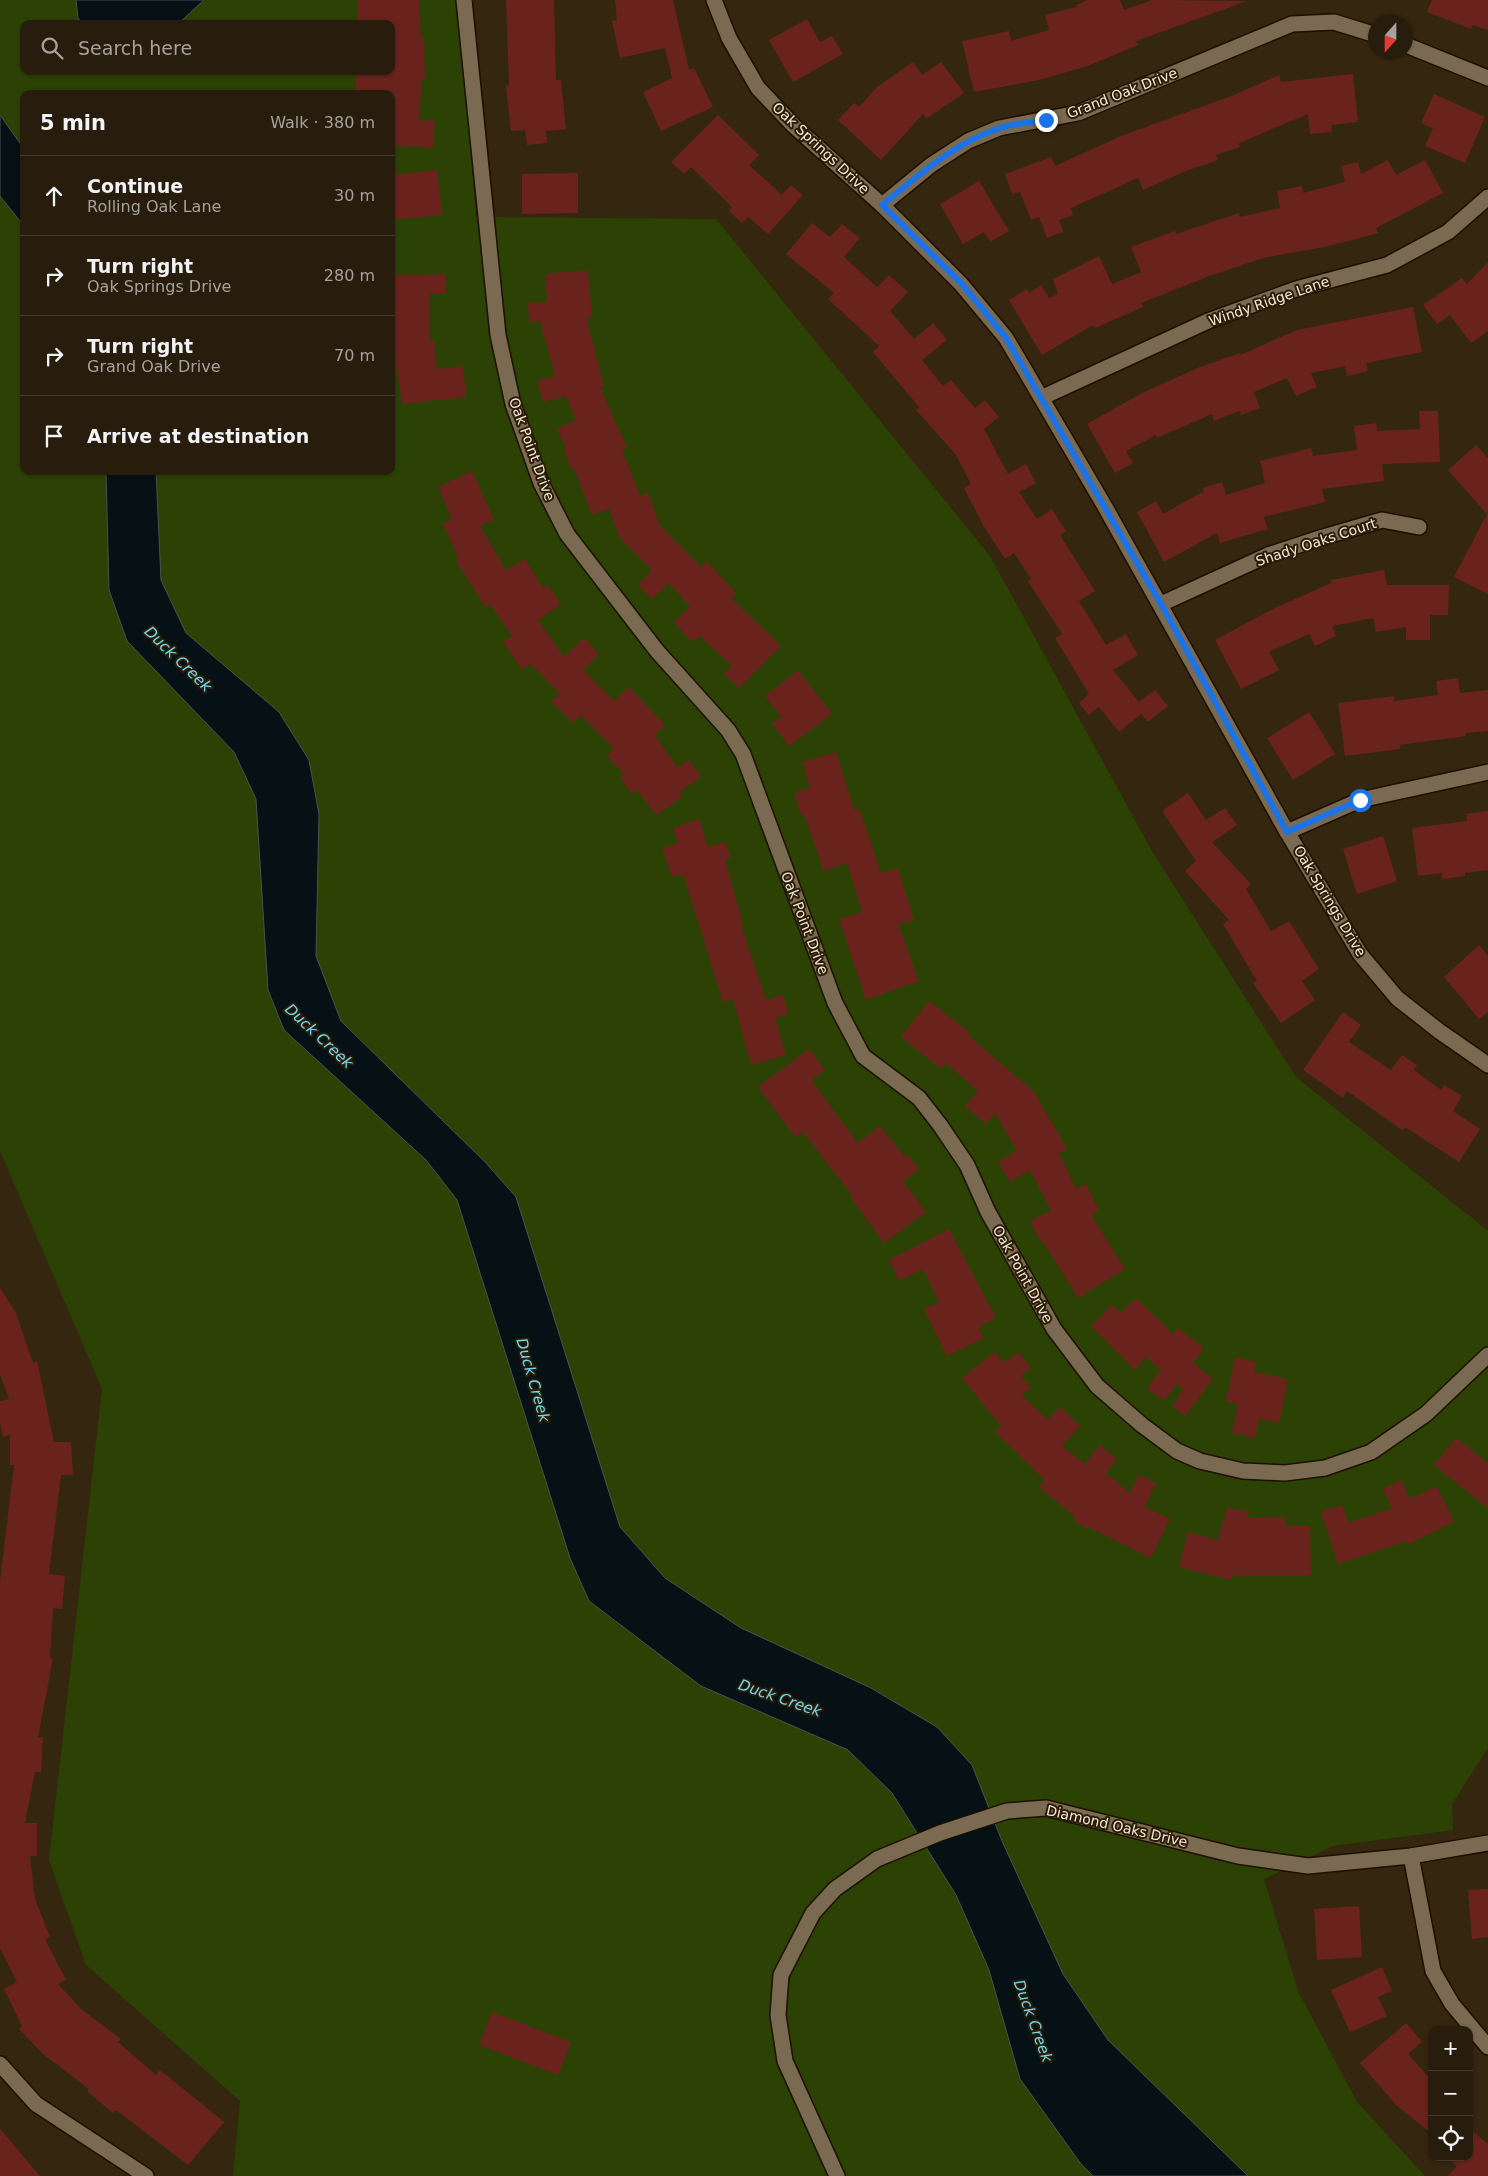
<!DOCTYPE html>
<html lang="en">
<head>
<meta charset="utf-8">
<style>
	:root { --surface:#281c0c; --page:#34291a; --text:#f1f3f6; --muted:#a5a19d; --line:#443a2d }
	body { margin:0; font-family:"DejaVu Sans",sans-serif; background:var(--page); color:var(--text) }
	.controls { position:absolute; right:15px; bottom:15px; display:grid; overflow:hidden; border-radius:10px; box-shadow:0 1px 4px #0004 }
	.controls button { width:45px; height:45px; display:grid; place-items:center; padding:0; border:0; border-bottom:1px solid var(--line); background:var(--surface); color:var(--text); font:25px sans-serif }
	.compass { position:absolute; left:1368px; top:15px; width:45px; height:45px; border-radius:50%; background:var(--surface); box-shadow:0 1px 4px #0004; rotate:201deg }
	.stop { position:absolute; width:15px; height:15px; margin:-11px; border:4px solid #1a73e8; border-radius:50%; background:#fff }
	.stop.end { background:#1a73e8; border-color:#fff; box-shadow:0 1px 5px #0008 }
	.list { margin:0; padding:0; list-style:none }
	h2 { display:flex; justify-content:space-between; align-items:center; height:65px; margin:0; padding:0 20px; font-size:21px }
	h2 small { font-size:16px; font-weight:400; color:var(--muted) }
	.list li { display:grid; grid-template-columns:32px 1fr auto; gap:15px; align-items:center; box-sizing:border-box; height:80px; padding:0 20px; border-top:1px solid var(--line) }
	.list b { display:block; font-size:19px; white-space:nowrap }
	.list p { margin:0; font-size:16px; white-space:nowrap; color:var(--muted) }
	.list em { font-size:16px; font-style:normal; color:var(--muted) }
	.icon { flex:none; width:28px; height:28px; fill:none; stroke:currentColor; stroke-width:2; stroke-linecap:round; stroke-linejoin:round }
	.map { position:relative; flex:none; width:1488px; height:2176px; overflow:hidden }
	.search { position:absolute; background:var(--surface); box-shadow:0 1px 4px #0004; left:20px; top:20px; width:375px; height:55px; display:flex; align-items:center; gap:12px; box-sizing:border-box; padding:0 18px; border-radius:10px; color:var(--muted); font-size:19px }
	.panel { position:absolute; background:var(--surface); box-shadow:0 1px 4px #0004; left:20px; top:90px; width:375px; height:385px; border-radius:10px }
	.map>svg:first-child { display:block }
</style>
</head>
<body>
<div class="map">
<svg width="1488" height="2176" viewBox="0 0 1488 2176">
	<rect width="100%" height="100%" fill="#352610"/>
	<!-- green -->
	<path fill="#2c4204" fill-rule="evenodd" d="M0 0H459L476 217 716 219 990 556 1153 853 1296 1077 1488 1231V1748L1452 1804 1453 1830 1333 1846 1264 1879 1298 1991 1357 2102 1425 2176H233L240 2101 86 1965 49 1860 102 1389 0 1151ZM24 24H391V71H24ZM24 94H391V471H24Z"/>
	<!-- water -->
	<g fill="#051115" stroke="#4c5250">
		<path d="M76 0H204L178 24H83L78 18Z"/>
		<path d="M0 115 24 149V226L0 196Z"/>
		<path d="M106 471H156L161 580 186 633 279 712 309 760 319 814 316 956 341 1021 485 1162 516 1197 620 1527 665 1578 741 1628 871 1688 937 1727 972 1765 1002 1841 1063 1974 1108 2040 1248 2176H1093L1081 2164 1020 2079 989 1970 956 1895 892 1793 848 1750 701 1686 589 1601 570 1558 457 1200 426 1160 284 1030 268 990 256 799 234 752 127 641 109 590Z"/>
	</g>
	<!-- building -->
	<g fill="#69231c">
		<path d="M357 0H419L421 38H424L425 79H422L419 120 435 121 433 148 391 145V94H356V71H391V24H358Z"/>
		<path d="M506 0H554L556 80H561L566 129 546 131 547 143 527 145 525 130 511 131 506 86 509 85Z"/>
		<path d="M615 0H673L689 70 694 68 713 107 661 131 643 92 672 78 665 48 620 58 612 21 617 20Z"/>
		<path d="M1088 0H1120L1124 10 1152 0 1247 1 1136 41 1138 45 1085 67 1039 80 974 92 962 41 1009 31 1011 41 1049 30 1045 15 1077 7 1076 5Z"/>
		<path d="M1432 0H1488V30L1473 25 1471 29 1427 12Z"/>
		<path d="M807 19 820 42 832 36 843 54 793 82 769 40Z"/>
		<path d="M913 62 922 75 941 62 964 93 926 119 923 114 881 160 838 120 854 103 859 107 877 87Z"/>
		<path d="M1353 74 1358 122 1331 125 1332 132 1310 134 1308 114 1239 143 1240 147 1216 155 1218 160 1186 171 1143 190 1138 178 1071 208 1073 215 1059 220 1063 232 1047 238 1039 217 1031 220 1020 192 1012 194 1005 174 1051 157 1055 166 1121 136 1234 95 1279 75 1281 82Z"/>
		<path d="M1434 94 1485 117 1465 163 1425 146 1433 128 1421 123Z"/>
		<path d="M718 115 759 155 749 165 782 195 791 185 803 195 768 234 748 217 742 223 729 211 732 207 691 167 684 174 671 162Z"/>
		<path d="M1388 160 1396 175 1425 160 1443 193 1376 228 1378 233 1329 246 1263 258 1207 277 1141 303 1143 307 1095 328 1093 325 1042 355 1009 300 1027 289 1029 293 1041 285 1049 298 1058 294 1053 279 1099 256 1112 284 1141 272 1131 247 1175 231 1176 234 1239 213 1240 217 1280 208 1277 191 1302 186 1303 193 1345 182 1341 166 1358 162 1361 174Z"/>
		<path d="M437 170 442 215 391 220V175Z"/>
		<path d="M578 173V213L522 214V174Z"/>
		<path d="M979 181 1009 231 990 242 984 232 963 244 940 204Z"/>
		<path d="M812 223 830 237 842 224 860 238 844 257 877 287 889 275 908 292 890 311 914 339 933 323 947 340 922 360 943 386 951 380 975 408 985 400 999 417 984 429 1008 474 1026 464 1036 483 1019 492 1037 519 1052 509 1066 531 1060 535 1095 591 1079 601 1106 645 1126 634 1138 655 1113 670 1139 702 1155 690 1168 706 1148 722 1141 714 1119 732 1099 707 1089 715 1079 703 1089 694 1055 638 1062 634 1028 581 1031 579 1014 553 1005 559 983 525 964 488 971 484 956 455 916 410 919 407 873 352 879 346 828 299 834 293 786 254Z"/>
		<path d="M1488 262V331L1471 343 1450 315 1437 324 1423 305 1462 278 1467 284Z"/>
		<path d="M588 270 592 317H586L604 386 600 387 627 448 622 450 640 496 648 493 660 526 701 567 707 561 736 593 731 598 781 646 739 688 724 674 732 666 700 636 692 642 674 622 690 607 669 583 652 599 638 585 652 570 620 538 609 509 592 515 575 471H573L563 450 566 449 557 429 576 420 566 396 543 402 537 381 555 376 540 321 529 322 528 303 547 302 545 274Z"/>
		<path d="M446 274V294H429V341L434 340 437 369 463 366 466 397 402 404 391 333V275Z"/>
		<path d="M1413 307 1422 352 1366 363 1368 371 1347 376 1345 366 1311 373 1317 387 1296 396 1287 378 1254 392 1260 408 1241 415 1240 411 1214 421 1212 414 1157 438 1156 435 1126 451 1133 463 1115 473 1087 424 1144 392 1200 367 1240 353V355L1297 330Z"/>
		<path d="M1419 411H1438L1440 462 1382 464 1384 481 1322 489 1325 502 1264 517 1268 529 1220 543 1217 533 1164 562 1137 512 1156 501 1163 514 1204 491 1203 488 1222 482 1226 495 1265 483 1260 461 1311 448 1313 456 1357 450 1354 426 1376 423 1377 431 1420 429Z"/>
		<path d="M1476 445 1488 458V594L1454 577 1487 514 1448 470Z"/>
		<path d="M472 471 494 520 480 526 506 570 525 559 543 588 548 585 561 604 538 620 564 657 584 638 599 654 583 670 614 701 629 687 665 725 655 735 677 767 689 760 701 777 679 792 682 797 656 815 637 790 632 794 620 777 624 774 607 756 614 749 581 715 573 723 551 701 560 694 531 664 522 670 503 642 512 636 490 604 485 607 455 559 458 557 443 523 452 519 438 487Z"/>
		<path d="M1384 570 1387 585H1449L1448 615H1430V640H1406V627L1376 632 1373 618 1332 626 1336 636 1315 646 1309 634 1269 652 1279 670 1241 689 1215 640 1275 608 1331 583V580Z"/>
		<path d="M798 670 832 714 789 746 772 724 781 717 765 696Z"/>
		<path d="M1458 678 1460 693 1488 690V731L1466 733V736L1400 745V749L1345 756 1338 703 1394 696V701L1438 695 1436 681Z"/>
		<path d="M1309 712 1335 754 1293 780 1267 738Z"/>
		<path d="M836 752 854 810 859 808 881 873 898 868 914 920 898 924 919 981 866 1000 839 919 862 912 847 863 824 871 804 814 801 815 794 793 810 788 802 762Z"/>
		<path d="M1188 793 1206 820 1225 808 1237 825 1212 842 1251 884 1246 889 1271 931 1289 921 1319 969 1302 981 1315 1000 1281 1023 1253 983 1257 981 1223 924 1229 920 1185 871 1196 861 1162 811Z"/>
		<path d="M1488 811V870L1465 873V876L1442 879V873L1418 876 1412 828 1467 821 1466 814Z"/>
		<path d="M699 819 708 847 725 842 731 858 725 860 743 924 741 925 766 1000 783 995 788 1014 775 1018 786 1055 751 1065 733 999 723 1002 683 874 672 877 662 848 678 843 673 828Z"/>
		<path d="M1383 836 1397 881 1357 894 1343 849Z"/>
		<path d="M1479 945 1488 956V1012L1479 1019 1444 977Z"/>
		<path d="M929 1001 970 1033 968 1035 1034 1092 1067 1149 1059 1153 1076 1189 1086 1184 1099 1211 1091 1215 1125 1269 1078 1298 1042 1240 1040 1241 1030 1221 1051 1211 1030 1170 1010 1182 998 1162 1017 1151 995 1113 986 1124 965 1106 978 1091 946 1063 941 1069 901 1037Z"/>
		<path d="M1343 1012 1361 1025 1349 1042 1391 1070 1402 1055 1417 1065 1414 1070 1441 1090 1444 1085 1462 1096 1453 1111 1480 1129 1459 1162 1405 1127 1402 1130 1347 1091 1343 1098 1303 1070Z"/>
		<path d="M809 1049 825 1070 811 1080 858 1143 880 1126 905 1157 908 1155 919 1169 903 1181 926 1212 884 1243 850 1197 852 1195 803 1132 795 1137 758 1087Z"/>
		<path d="M949 1229 996 1318 978 1327 984 1338 947 1356 924 1309 939 1302 923 1269 899 1281 889 1260Z"/>
		<path d="M0 1288 16 1313 33 1363 37 1361 54 1442H71L73 1475H61L49 1574 65 1576 62 1609 53 1608 50 1658 53 1659 38 1737H43L41 1772H35L25 1823H37V1856H30L35 1899 50 1937 45 1939 66 1980 58 1984 81 2009 121 2039 118 2042 156 2075 160 2070 224 2122 188 2165 116 2110 113 2113 87 2091 89 2089 43 2054 19 2029 22 2026 4 1989 17 1982 0 1948V1581L14 1465H10V1435L3 1437 0 1423V1401L9 1399 0 1374Z"/>
		<path d="M1136 1298 1173 1334 1178 1328 1204 1348 1193 1363 1213 1379 1185 1416 1173 1407 1183 1388 1177 1384 1164 1401 1147 1388 1161 1370 1146 1357 1135 1370 1091 1326 1112 1305 1121 1313Z"/>
		<path d="M995 1352 1004 1363 1018 1352 1031 1367 1021 1376 1031 1388 1021 1395 1048 1420 1060 1407 1080 1426 1062 1446 1085 1464 1100 1445 1117 1459 1106 1473 1130 1493 1139 1475 1156 1483 1145 1507 1170 1519 1151 1558 1088 1527 1086 1529 1073 1519 1075 1517 1039 1487 1045 1480 995 1432 1001 1426 962 1378Z"/>
		<path d="M1235 1357 1256 1362 1254 1372 1288 1379 1279 1423 1259 1419 1255 1438 1232 1433 1238 1404 1226 1402Z"/>
		<path d="M1456 1438 1488 1463V1508L1434 1465Z"/>
		<path d="M1401 1480 1410 1499 1437 1486 1454 1522 1409 1544 1407 1541 1338 1564 1321 1512 1342 1505 1348 1523 1392 1508 1383 1489Z"/>
		<path d="M1227 1507 1249 1512 1247 1518 1285 1517V1526H1310L1311 1575H1232L1231 1580 1179 1567 1188 1532 1218 1540Z"/>
		<path d="M1488 1889V1937L1472 1939 1468 1890Z"/>
		<path d="M1359 1906 1362 1957 1317 1960 1314 1909Z"/>
		<path d="M1382 1967 1392 1991 1378 1997 1387 2016 1350 2032 1331 1990Z"/>
		<path d="M492 2012 571 2042 558 2075 479 2045Z"/>
		<path d="M1406 2023 1422 2042 1408 2054 1432 2081V2134L1396 2105 1360 2063Z"/>
		<path d="M1469 2128 1488 2144V2176H1448L1457 2166 1446 2157H1469Z"/>
		<path d="M0 2129 40 2176H0Z"/>
	</g>
	<g fill="none" stroke-linecap="round" stroke-linejoin="round">
		<defs>
			<g id="street">
				<path d="M464 0 498 335 513 404 541 483 567 534 657 651 728 730 743 754 835 1003 863 1056 919 1098 940 1125 967 1165 988 1212 1054 1329 1097 1386 1142 1425 1177 1451 1200 1461 1243 1471 1285 1473 1325 1468 1371 1452 1426 1414 1488 1355"/>
				<path d="M714 0 729 38 758 88 794 126 882 205 961 284 1006 338 1104 505 1287 832 1360 954 1397 998 1439 1031 1488 1065"/>
				<path d="M1406 45 1488 78"/>
				<path d="M882 205 931 165 968 141 999 128 1078 113 1292 24 1334 22 1376 35"/>
				<path d="M1043 397 1208 321 1296 289 1387 265 1448 232 1488 197"/>
				<path d="M1161 604 1268 555 1320 538 1382 520 1419 527"/>
				<path d="M1287 832 1360 800 1488 772"/>
				<path d="M1411 1856 1433 1971 1452 2004 1488 2047"/>
				<path d="M0 2064 36 2104 146 2176"/>
				<path d="M837 2176 785 2061 778 2015 781 1975 813 1913 835 1889 877 1859 940 1833 1007 1811 1046 1808 1238 1856 1308 1866 1411 1856 1488 1843"/>
			</g>
		</defs>
		<!-- street casing -->
		<use href="#street" stroke="#1c0f00" stroke-width="18"/>
		<!-- street -->
		<use href="#street" stroke="#7b6a52" stroke-width="15"/>
	</g>
	<g fill="none" stroke-linecap="round" stroke-linejoin="round">
		<!-- route -->
		<path stroke="#1a73e8" stroke-width="6" d="M1046 120C1030 123 1012 123 997 129 953 144 918 176 882 205L962 284 1006 338 1161 604 1287 832 1360 800"/>
	</g>
	<g text-anchor="middle" dominant-baseline="central" stroke-width="4" stroke-linejoin="round" paint-order="stroke">
		<!-- street labels -->
		<g font-size="14" fill="#f3e9db" stroke="#2b1c06">
			<text transform="translate(1122 93) rotate(-21)">Grand Oak Drive</text>
			<text transform="translate(821 148) rotate(43)">Oak Springs Drive</text>
			<text transform="translate(1269 301) rotate(-19)">Windy Ridge Lane</text>
			<text transform="translate(532 449) rotate(70)">Oak Point Drive</text>
			<text transform="translate(1316 542) rotate(-18)">Shady Oaks Court</text>
			<text transform="translate(1330 901) rotate(59)">Oak Springs Drive</text>
			<text transform="translate(805 923) rotate(69)">Oak Point Drive</text>
			<text transform="translate(1023 1274) rotate(61)">Oak Point Drive</text>
			<text transform="translate(1117 1826) rotate(13)">Diamond Oaks Drive</text>
		</g>
		<!-- water labels -->
		<g font-size="15" font-style="italic" fill="#70dbf8" stroke="#2b1c06">
			<text transform="translate(178 659) rotate(44)">Duck Creek</text>
			<text transform="translate(319 1036) rotate(43)">Duck Creek</text>
			<text transform="translate(533 1380) rotate(74)">Duck Creek</text>
			<text transform="translate(780 1698) rotate(19)">Duck Creek</text>
			<text transform="translate(1033 2021) rotate(70)">Duck Creek</text>
		</g>
	</g>
</svg>
<div class="controls">
<button>+</button>
<button>−</button>
<button><svg class="icon" aria-label="locate" viewBox="0 0 24 24"><circle cx="12" cy="12" r="6"/><path d="M12 2v4M12 18v4M2 12h4M18 12h4"/></svg></button>
</div>
<svg class="compass" viewBox="-18 -18 36 36"><path d="M0-13l5 13h-10z" fill="#e53935"/><path d="M0 13l5-13h-10z" fill="#a5a19d"/></svg>
<div class="stop" style="left:1360px;top:800px"></div>
<div class="stop end" style="left:1046px;top:120px"></div>
<div class="search"><svg class="icon" aria-label="search" viewBox="0 0 24 24"><circle cx="10" cy="10" r="6"/><path d="M15 15l6 6"/></svg>Search here</div>
<section class="panel">
<h2>5 min<small>Walk · 380 m</small></h2>
<ul class="list">
<li><svg class="icon" aria-label="ahead" viewBox="0 0 24 24"><path d="M12 20V5M6 11l6-6 6 6"/></svg><div><b>Continue</b><p>Rolling Oak Lane</p></div><em>30 m</em></li>
<li><svg class="icon" aria-label="right" viewBox="0 0 24 24"><path d="M7 20v-9h11M14 6l5 5-5 5"/></svg><div><b>Turn right</b><p>Oak Springs Drive</p></div><em>280 m</em></li>
<li><svg class="icon" aria-label="right" viewBox="0 0 24 24"><path d="M7 20v-9h11M14 6l5 5-5 5"/></svg><div><b>Turn right</b><p>Grand Oak Drive</p></div><em>70 m</em></li>
<li><svg class="icon" aria-label="arrive" viewBox="0 0 24 24"><path d="M6 21V4h12l-3 4 3 4H6"/></svg><div><b>Arrive at destination</b></div></li>
</ul>
</section>
</div>
</body>
</html>
